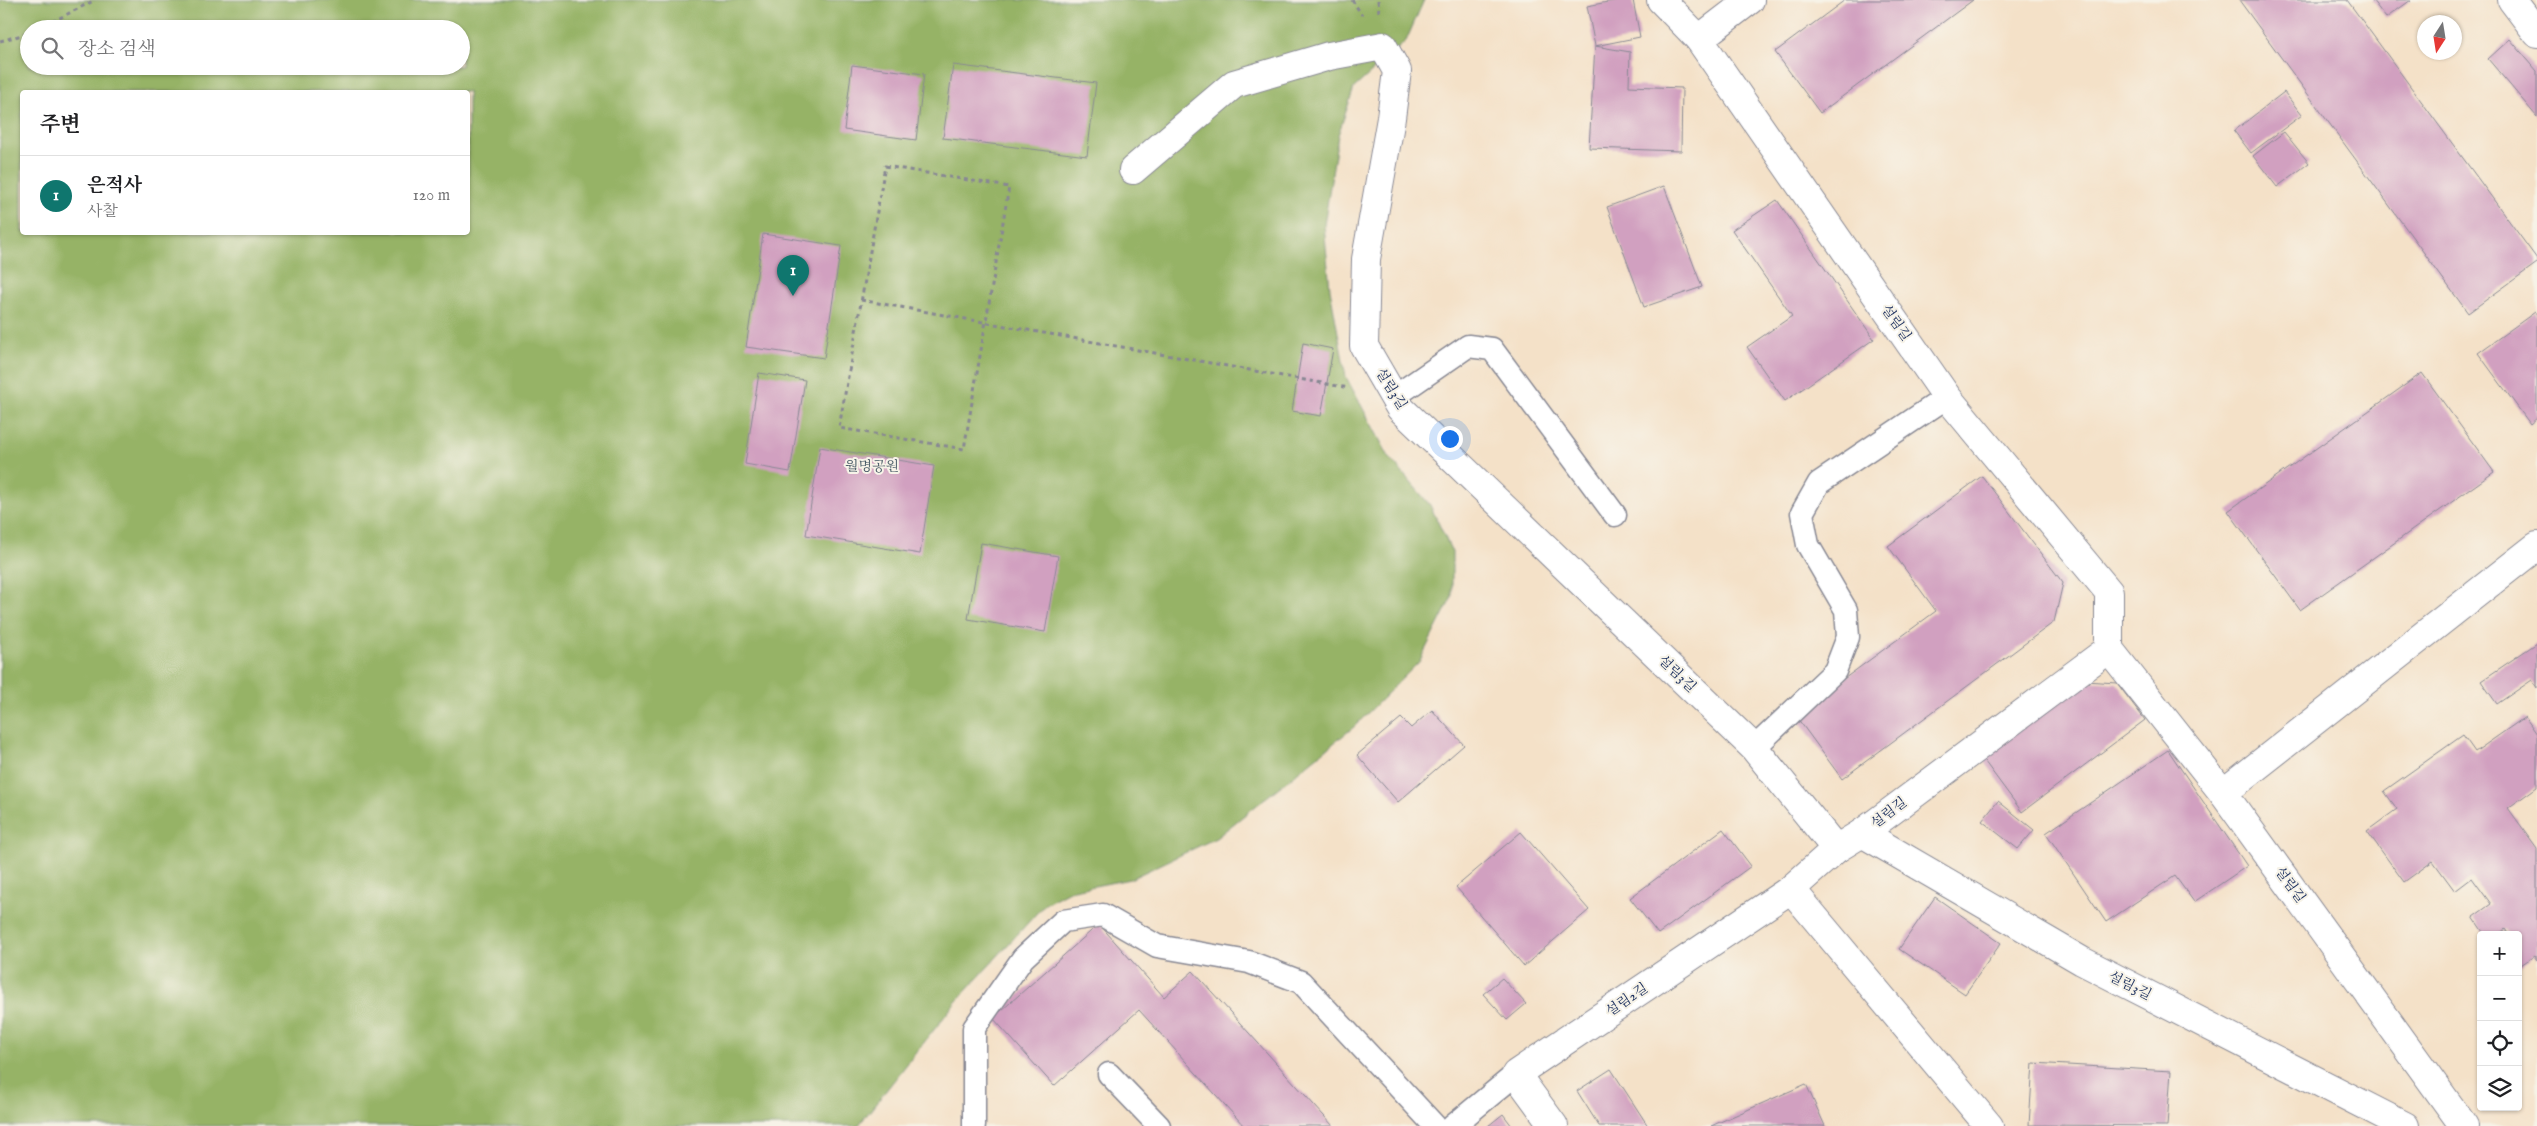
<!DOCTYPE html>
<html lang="ko">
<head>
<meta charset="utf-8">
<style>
	:root { --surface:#fff; --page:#f2f2f2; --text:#202124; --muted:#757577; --line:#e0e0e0; --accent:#0f766e }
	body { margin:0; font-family:"IM FELL English","Noto Serif KR",serif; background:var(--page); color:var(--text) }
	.controls { position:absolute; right:15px; bottom:15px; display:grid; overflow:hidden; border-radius:5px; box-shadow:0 1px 4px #0004 }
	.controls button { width:45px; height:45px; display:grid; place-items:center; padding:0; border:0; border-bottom:1px solid var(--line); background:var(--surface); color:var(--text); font:25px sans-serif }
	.compass { position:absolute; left:2417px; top:15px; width:45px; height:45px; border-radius:50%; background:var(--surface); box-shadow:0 1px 4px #0004; rotate:192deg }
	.you { position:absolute; left:1449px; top:438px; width:18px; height:18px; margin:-12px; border:4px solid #fff; border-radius:50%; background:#1a73e8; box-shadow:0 0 0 8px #1a73e833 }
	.badge { display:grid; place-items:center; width:32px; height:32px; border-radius:50%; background:var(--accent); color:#fff; font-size:16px; font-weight:700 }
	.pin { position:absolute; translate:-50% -41px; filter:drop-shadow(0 1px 2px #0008) }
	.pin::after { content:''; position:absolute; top:26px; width:18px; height:15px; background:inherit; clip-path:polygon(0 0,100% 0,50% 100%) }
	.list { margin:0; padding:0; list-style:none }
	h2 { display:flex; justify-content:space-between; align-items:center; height:65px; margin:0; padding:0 20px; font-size:21px }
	h2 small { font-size:16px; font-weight:400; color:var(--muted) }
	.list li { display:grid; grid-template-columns:32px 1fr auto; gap:15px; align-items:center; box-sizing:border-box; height:80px; padding:0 20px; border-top:1px solid var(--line) }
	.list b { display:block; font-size:19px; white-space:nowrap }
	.list p { margin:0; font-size:16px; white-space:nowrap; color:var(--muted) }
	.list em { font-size:16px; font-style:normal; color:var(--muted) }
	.icon { flex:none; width:28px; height:28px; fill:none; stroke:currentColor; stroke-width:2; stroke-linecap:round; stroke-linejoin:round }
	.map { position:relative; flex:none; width:2537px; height:1126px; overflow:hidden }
	.search { position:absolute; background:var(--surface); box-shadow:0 1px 4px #0004; left:20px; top:20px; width:450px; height:55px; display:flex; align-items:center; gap:12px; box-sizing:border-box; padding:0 18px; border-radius:28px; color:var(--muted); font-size:19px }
	.panel { position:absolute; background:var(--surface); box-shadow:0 1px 4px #0004; left:20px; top:90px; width:450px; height:145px; border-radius:5px }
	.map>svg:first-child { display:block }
</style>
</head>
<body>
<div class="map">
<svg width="2537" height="1126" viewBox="0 0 2537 1126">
	<rect width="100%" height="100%" fill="#f7f3e8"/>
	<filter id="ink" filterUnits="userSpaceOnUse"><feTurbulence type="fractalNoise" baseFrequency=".02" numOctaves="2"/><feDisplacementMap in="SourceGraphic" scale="10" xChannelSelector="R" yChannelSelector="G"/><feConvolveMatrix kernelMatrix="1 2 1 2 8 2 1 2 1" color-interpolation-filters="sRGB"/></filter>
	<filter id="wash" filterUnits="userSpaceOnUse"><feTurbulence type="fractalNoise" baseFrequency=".0096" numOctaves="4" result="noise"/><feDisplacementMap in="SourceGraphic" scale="20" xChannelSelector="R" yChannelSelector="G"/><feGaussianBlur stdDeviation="1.12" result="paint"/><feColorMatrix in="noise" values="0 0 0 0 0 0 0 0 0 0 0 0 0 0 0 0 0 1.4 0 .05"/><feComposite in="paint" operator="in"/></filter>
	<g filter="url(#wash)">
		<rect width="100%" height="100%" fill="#f4e1c8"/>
		<!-- forest -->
		<path fill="#96b366" stroke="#587162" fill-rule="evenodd" d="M0 0H1424L1406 41 1354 88 1338 135 1324 225 1330 289 1346 377 1389 457 1430 505 1452 552V597L1419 662 1355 726 1216 838 1130 879 1069 891 1045 904 956 1002 858 1126H0ZM29 29H461V66H29ZM22 92H468V232H22Z"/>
		<g id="blocks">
			<!-- building -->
			<g fill="#d1a0c0">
				<path d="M1618 0H1633L1640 37 1595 46 1587 6Z"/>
				<path d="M1845 0H1973L1820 113 1775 52Z"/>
				<path d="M2239 0H2347L2537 259V263L2468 313Z"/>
				<path d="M2372 0H2411L2386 18Z"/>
				<path d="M2510 39 2537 71V117L2488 59Z"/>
				<path d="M1595 46 1630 52 1629 86 1682 88 1681 151 1589 148Z"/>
				<path d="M852 65 924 74 916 140 844 130Z"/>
				<path d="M953 65 1096 83 1087 156 943 138Z"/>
				<path d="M2284 92 2302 115 2251 153 2234 131Z"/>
				<path d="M2284 132 2309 163 2277 187 2253 156Z"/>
				<path d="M1664 186 1702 287 1644 307 1607 207Z"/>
				<path d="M1777 200 1874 339 1785 401 1747 347 1792 316 1732 230Z"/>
				<path d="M763 234 841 246 824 358 746 347Z"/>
				<path d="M2535 312 2537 315V418L2530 424 2478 353Z"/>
				<path d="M1303 343 1333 349 1321 416 1292 411Z"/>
				<path d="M759 373 805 380 790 472 745 464Z"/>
				<path d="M2422 373 2494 472 2300 610 2228 511Z"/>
				<path d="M820 447 934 466 920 554 806 535Z"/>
				<path d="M1982 476 2063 583 2054 622 1842 779 1795 715 1936 611 1888 546Z"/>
				<path d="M981 543 1058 556 1045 632 968 619Z"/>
				<path d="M2537 643V688L2532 680 2497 704 2481 681Z"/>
				<path d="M2084 681 2117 683 2145 720 2022 812 1982 758Z"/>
				<path d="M1432 710 1464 745 1398 802 1357 755 1401 718 1411 728Z"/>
				<path d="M2525 717 2537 734V787L2508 808 2537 848V960L2534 956 2518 967V935H2509L2505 929 2498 935H2485L2473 917 2491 904 2472 878 2455 891 2433 861 2404 882 2367 831 2397 809 2384 791 2463 735 2475 752Z"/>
				<path d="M2168 750 2247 866 2194 902 2175 876 2106 922 2046 833Z"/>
				<path d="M1998 801 2034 830 2018 849 1982 821Z"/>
				<path d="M1723 829 1751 866 1658 934 1630 898Z"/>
				<path d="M1521 832 1589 910 1524 966 1456 887Z"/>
				<path d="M1935 897 2001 943 1965 994 1899 949Z"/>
				<path d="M1099 924 1164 997 1193 971 1333 1126H1244L1139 1010 1054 1086 993 1018Z"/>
				<path d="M1502 978 1526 1004 1507 1020 1483 994Z"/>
				<path d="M2033 1063 2171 1071 2167 1126 2029 1125Z"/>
				<path d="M1611 1069 1648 1126H1599L1577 1091Z"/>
				<path d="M1806 1084 1825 1126H1711Z"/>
				<path d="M1503 1114 1512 1126H1488Z"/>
			</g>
		</g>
	</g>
	<g filter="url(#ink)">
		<use href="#blocks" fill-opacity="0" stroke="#888893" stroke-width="1"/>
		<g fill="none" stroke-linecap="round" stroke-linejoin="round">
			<defs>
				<g id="lane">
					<path d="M1394 397 1468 346 1492 349 1615 515"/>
					<path d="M1754 748 1835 671 1848 637 1846 610 1808 545 1802 513 1819 483 1947 397"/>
					<path d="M1109 1074 1159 1126"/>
					<path d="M974 1126V1028L1023 958 1063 921 1103 915 1157 946 1249 962 1301 982 1435 1126"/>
					<path d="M1453 1126 1516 1074"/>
				</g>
				<g id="street">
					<path d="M1661 0 1699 39 1947 397 2109 592V649L2223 793 2464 1126"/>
					<path d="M2512 0 2537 33"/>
					<path d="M1699 39 1750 0"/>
					<path d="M1133 170 1234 84 1329 56 1383 46 1397 71 1391 118 1366 259 1364 346 1400 408 1754 748 1836 849"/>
					<path d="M2223 793 2537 546"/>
					<path d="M1862 833 2082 961 2405 1126"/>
					<path d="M1791 889 1989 1126"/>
					<path d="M1554 1126 1516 1074 1791 889 1836 849 1862 833 2109 649"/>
				</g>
			</defs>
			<!-- lane casing -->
			<use href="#lane" stroke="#888893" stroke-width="25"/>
			<!-- street casing -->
			<use href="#street" stroke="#888893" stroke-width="30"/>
			<!-- path -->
			<g stroke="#888893" stroke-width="3" stroke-dasharray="4 4" stroke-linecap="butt">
				<path d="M1352 0 1362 15"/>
				<path d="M1378 0 1379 14"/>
				<path d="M38 29 95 0"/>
				<path d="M0 41 29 33"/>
				<path d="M885 166 1009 187 964 449 839 428Z"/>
				<path d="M861 300 1349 388"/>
			</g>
			<!-- lane -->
			<use href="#lane" stroke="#fff" stroke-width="22"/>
			<!-- street -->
			<use href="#street" stroke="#fff" stroke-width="28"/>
		</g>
	</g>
	<g text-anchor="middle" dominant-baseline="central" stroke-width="4" stroke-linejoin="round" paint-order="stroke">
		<!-- street labels -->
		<g font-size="14" fill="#1b2f5e" stroke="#f7f3e8">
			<text transform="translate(1896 323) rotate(55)">설림길</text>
			<text transform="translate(1391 389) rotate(58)">설림3길</text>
			<text transform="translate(1677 674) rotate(44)">설림3길</text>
			<text transform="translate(1889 813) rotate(-37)">설림길</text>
			<text transform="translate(2290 885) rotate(54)">설림길</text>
			<text transform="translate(2130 986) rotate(27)">설림3길</text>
			<text transform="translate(1627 1000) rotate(-34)">설림2길</text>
		</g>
		<!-- park labels -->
		<g font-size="14" fill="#445864" stroke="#f7f3e8">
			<text x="872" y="467">월명공원</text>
		</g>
	</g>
</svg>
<div class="controls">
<button>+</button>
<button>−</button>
<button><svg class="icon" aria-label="locate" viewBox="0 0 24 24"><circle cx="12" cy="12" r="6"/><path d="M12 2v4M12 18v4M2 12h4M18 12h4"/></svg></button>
<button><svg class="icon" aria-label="layers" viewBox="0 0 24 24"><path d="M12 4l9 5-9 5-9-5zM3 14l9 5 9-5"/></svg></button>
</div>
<svg class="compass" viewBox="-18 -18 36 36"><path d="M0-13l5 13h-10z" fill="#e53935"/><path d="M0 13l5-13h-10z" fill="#757577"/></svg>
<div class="you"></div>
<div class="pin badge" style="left:793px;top:296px">1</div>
<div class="search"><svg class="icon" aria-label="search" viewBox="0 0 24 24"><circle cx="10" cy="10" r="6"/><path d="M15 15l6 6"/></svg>장소 검색</div>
<section class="panel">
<h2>주변<small></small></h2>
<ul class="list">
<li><span class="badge">1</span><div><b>은적사</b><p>사찰</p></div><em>120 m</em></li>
</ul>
</section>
</div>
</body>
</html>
